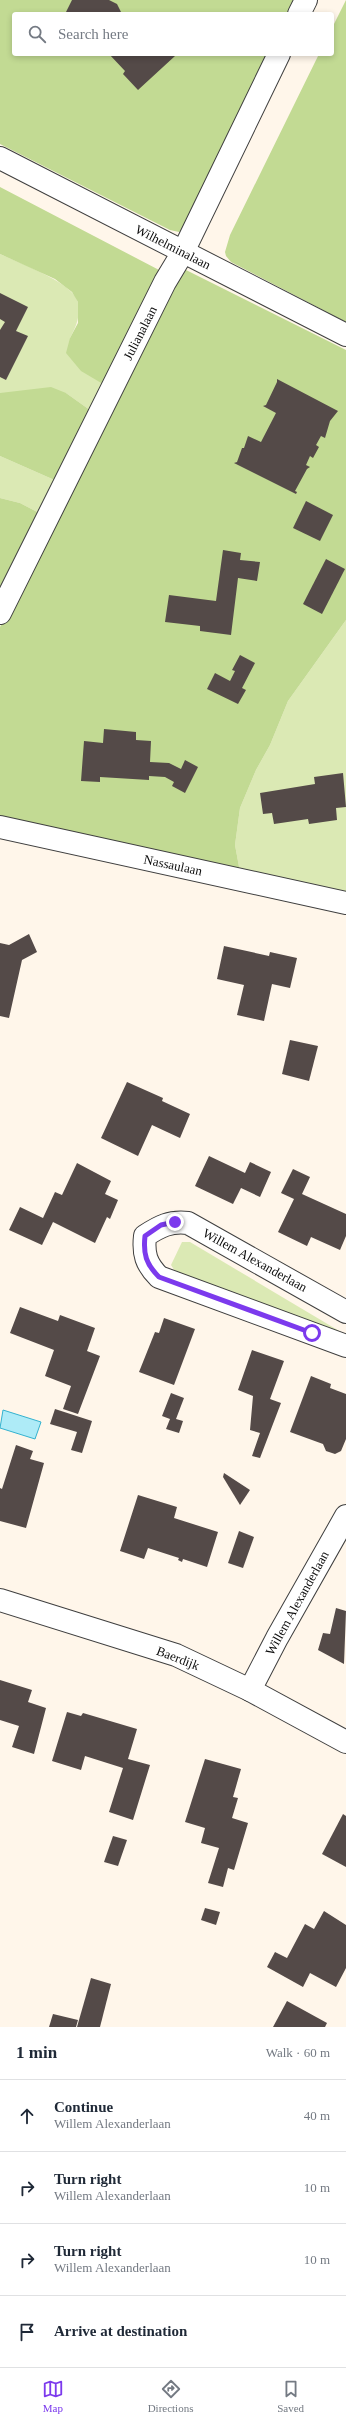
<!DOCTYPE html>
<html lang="en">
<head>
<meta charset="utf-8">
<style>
	:root { --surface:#fff; --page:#f2f2f3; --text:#1f2937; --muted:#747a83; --line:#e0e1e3; --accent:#7c3aed }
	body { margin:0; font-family:Georgia,serif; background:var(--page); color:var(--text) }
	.stop { position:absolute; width:12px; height:12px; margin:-9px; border:3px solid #7c3aed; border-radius:50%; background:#fff }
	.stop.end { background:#7c3aed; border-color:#fff; box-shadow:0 1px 4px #0008 }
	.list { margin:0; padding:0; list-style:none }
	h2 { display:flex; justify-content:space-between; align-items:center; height:52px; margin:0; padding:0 16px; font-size:17px }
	h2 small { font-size:13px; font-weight:400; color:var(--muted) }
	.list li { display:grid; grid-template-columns:26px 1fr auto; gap:12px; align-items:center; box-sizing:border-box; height:72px; padding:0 16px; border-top:1px solid var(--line) }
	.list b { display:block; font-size:15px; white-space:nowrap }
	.list p { margin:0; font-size:13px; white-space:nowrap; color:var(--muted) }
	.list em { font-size:13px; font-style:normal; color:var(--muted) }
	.icon { flex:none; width:22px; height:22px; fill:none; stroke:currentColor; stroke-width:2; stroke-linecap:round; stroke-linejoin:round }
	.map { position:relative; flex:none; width:346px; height:2027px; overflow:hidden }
	.search { position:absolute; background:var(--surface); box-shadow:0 2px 6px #0003; left:12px; right:12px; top:12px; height:44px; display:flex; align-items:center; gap:10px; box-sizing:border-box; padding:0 14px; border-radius:4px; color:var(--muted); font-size:15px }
	.sheet { height:340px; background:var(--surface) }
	nav { display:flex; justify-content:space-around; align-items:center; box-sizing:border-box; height:56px; border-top:1px solid var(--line); background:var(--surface); font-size:11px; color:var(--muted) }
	nav a { display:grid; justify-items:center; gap:2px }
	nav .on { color:var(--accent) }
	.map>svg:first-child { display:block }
</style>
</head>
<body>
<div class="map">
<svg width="346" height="2027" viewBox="0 0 346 2027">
	<rect width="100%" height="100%" fill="#fff6ea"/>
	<!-- green -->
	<g fill="#dbe9b4">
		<path d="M0 254C17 262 74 283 78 302 81 315 76 327 70 338L108 387 94 413 66 393H0Z"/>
		<path d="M0 456 59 482 43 515 20 503 0 498Z"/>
		<path d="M346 620V893L240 872 235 845 240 808 256 770 270 745 288 701Z"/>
		<path d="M182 1242H190L346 1335 176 1273 171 1265Z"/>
	</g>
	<!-- forest -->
	<g fill="#c2da93">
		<path d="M0 0H302L294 14H14V54H274L186 229 179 232 170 230 0 144Z"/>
		<path d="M346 0V322L231 262 226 256 225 252 230 235 319 54H332V28Z"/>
		<path d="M0 187 161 271 108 387 81 371 66 353 70 338 78 323V302L72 292 55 279 0 254Z"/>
		<path d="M184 269 346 350V620L288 701 270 745 256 770 240 808 235 845 240 872 0 816V627Z"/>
		<path d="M51 387 66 393 94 413 59 482 0 456V393Z"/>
		<path d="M0 498 20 503 43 515 0 599Z"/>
	</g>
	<!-- water -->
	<path fill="#aeebf7" stroke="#34b2cf" d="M3 1410 41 1422 35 1439 0 1428Z"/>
	<!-- building -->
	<g fill="#544a48">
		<path d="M72 0H109L117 4 122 14H65Z"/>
		<path d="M109 54H173L175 56 138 90 123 74 125 71Z"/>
		<path d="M0 293 28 307 16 331 28 336 6 380 0 377V330L5 322 0 319Z"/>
		<path d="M277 379 338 411 330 421 325 438 321 436 316 445 319 447 313 458 310 456 306 465 310 467 307 469 295 491 297 492 296 494 234 463 237 462 242 448H244L248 436 261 442 276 413 263 406 266 405 277 382Z"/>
		<path d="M306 501 333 515 320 541 293 528Z"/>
		<path d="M223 550 241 553 240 560 260 562 257 581 238 578 231 635 200 631V626L165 622 169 595 216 601Z"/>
		<path d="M326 559 345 569 322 614 303 604Z"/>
		<path d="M240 655 255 663 242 688 246 690 238 704 207 689 215 673 230 681 235 671 232 670Z"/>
		<path d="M104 729 136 732V740L151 741 150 762 169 763 181 769 185 760 198 767 185 793 172 786 174 782 165 777 149 776V780L100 777V782L81 781 84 741 103 743Z"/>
		<path d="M343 773 346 807 336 808 337 820 309 824 308 819 274 824 272 813 263 814 260 793 315 784 314 777Z"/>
		<path d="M29 934 37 952 22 960 9 1018 0 1016V943L9 945Z"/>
		<path d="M224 946 269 956 270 952 297 958 290 988 272 984 264 1021 237 1015 244 985 217 979Z"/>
		<path d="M290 1040 318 1046 309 1081 282 1074Z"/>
		<path d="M127 1082 163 1098 162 1101 190 1114 180 1138 152 1125 138 1156 101 1138Z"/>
		<path d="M209 1156 245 1173 250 1162 271 1172 260 1197 241 1188 233 1204 195 1186Z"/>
		<path d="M77 1163 111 1181 105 1194 118 1200 110 1219 107 1217 95 1243 53 1222 42 1245 9 1230 20 1207 43 1218 55 1192 62 1195Z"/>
		<path d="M293 1169 310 1177 302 1194 346 1214V1236L340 1250 311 1237 307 1246 278 1232 294 1199 281 1193Z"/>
		<path d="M20 1307 58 1321 60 1315 95 1328 87 1351 100 1356 78 1414 63 1409 71 1386 45 1376 54 1350 10 1333Z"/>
		<path d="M164 1318 195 1329 174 1385 139 1372 155 1332 159 1333Z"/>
		<path d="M252 1350 284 1361 270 1399 281 1403 260 1458 252 1456 260 1433 250 1430 253 1396 238 1390Z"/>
		<path d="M311 1376 331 1384 330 1388 346 1394V1439L341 1451 335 1454 326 1451 323 1444 290 1432Z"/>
		<path d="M171 1393 184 1398 176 1419 183 1421 179 1433 166 1429 170 1419 162 1416Z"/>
		<path d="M55 1409 92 1421 82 1453 71 1450 77 1432 50 1424Z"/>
		<path d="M16 1445 33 1451 30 1459 44 1463 26 1528 0 1521V1488L2 1489Z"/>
		<path d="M224 1473 250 1490 240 1505 223 1477Z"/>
		<path d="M138 1495 177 1507 174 1518 218 1532 207 1567 183 1559 182 1562 178 1560 179 1558 148 1548 144 1559 120 1551Z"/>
		<path d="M239 1531 254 1537 243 1568 228 1563Z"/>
		<path d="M336 1608 346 1611 344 1664 318 1650 323 1633 330 1634Z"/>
		<path d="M0 1680 32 1690 28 1702 46 1708 34 1754 12 1747 19 1726 0 1720Z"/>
		<path d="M67 1712 81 1716 83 1713 137 1729 128 1759 150 1765 133 1820 109 1812 123 1768 85 1756 81 1770 52 1761Z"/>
		<path d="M205 1759 241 1769 233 1797 238 1798 232 1818 248 1823 234 1870 228 1868 223 1887 208 1883 219 1848 201 1843 205 1828 185 1822Z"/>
		<path d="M343 1814 346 1816V1867L322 1854Z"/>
		<path d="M113 1836 127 1840 118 1866 104 1862Z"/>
		<path d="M205 1908 220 1912 216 1925 201 1920Z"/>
		<path d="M324 1911 346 1925V1968L336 1987 310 1973 303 1987 267 1967 275 1952 287 1958 305 1924 314 1929Z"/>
		<path d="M91 1978 111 1984 100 2027H77Z"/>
		<path d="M287 2001 327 2023 325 2027H273Z"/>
		<path d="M53 2014 78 2020 76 2027H49Z"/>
	</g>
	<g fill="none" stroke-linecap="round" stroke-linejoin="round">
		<defs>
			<g id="street">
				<path d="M299 14 306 0"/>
				<path d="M0 158 346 335"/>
				<path d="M0 613 165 282 183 252 279 54"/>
				<path d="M0 827 346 903"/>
				<path d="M346 1312 188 1223C170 1221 160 1226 145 1236 143 1254 146 1264 159 1277L346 1346"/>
				<path d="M0 1600 176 1655 250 1690 346 1742"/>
				<path d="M250 1690 277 1638 346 1516"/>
			</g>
		</defs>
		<!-- street casing -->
		<use href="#street" stroke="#3f3f3f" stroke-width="24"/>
		<!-- street -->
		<use href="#street" stroke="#fff" stroke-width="22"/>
	</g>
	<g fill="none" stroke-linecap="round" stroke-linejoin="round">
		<!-- route -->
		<path stroke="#7c3aed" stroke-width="5" d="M175 1222 161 1225 145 1236C143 1254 146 1264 159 1277L312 1333"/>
	</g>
	<g text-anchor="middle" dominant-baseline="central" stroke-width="4" stroke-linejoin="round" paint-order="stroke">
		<!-- street labels -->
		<g font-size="13" fill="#0c0c0c" stroke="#fff">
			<text transform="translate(173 247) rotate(27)">Wilhelminalaan</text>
			<text transform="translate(140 333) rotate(-63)">Julianalaan</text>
			<text transform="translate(173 865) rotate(12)">Nassaulaan</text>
			<text transform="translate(255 1260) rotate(29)">Willem Alexanderlaan</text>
			<text transform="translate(297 1603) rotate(-61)">Willem Alexanderlaan</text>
			<text transform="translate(178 1658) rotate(21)">Baerdijk</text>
		</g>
	</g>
</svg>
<div class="stop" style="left:312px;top:1333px"></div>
<div class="stop end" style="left:175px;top:1222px"></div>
<div class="search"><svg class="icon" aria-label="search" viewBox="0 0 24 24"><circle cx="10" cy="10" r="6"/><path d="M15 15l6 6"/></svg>Search here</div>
</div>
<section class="sheet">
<h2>1 min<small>Walk · 60 m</small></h2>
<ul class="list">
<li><svg class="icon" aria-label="ahead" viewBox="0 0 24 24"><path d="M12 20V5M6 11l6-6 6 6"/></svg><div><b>Continue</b><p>Willem Alexanderlaan</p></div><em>40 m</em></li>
<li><svg class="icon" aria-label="right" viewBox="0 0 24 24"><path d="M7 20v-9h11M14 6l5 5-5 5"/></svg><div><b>Turn right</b><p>Willem Alexanderlaan</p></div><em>10 m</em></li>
<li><svg class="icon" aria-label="right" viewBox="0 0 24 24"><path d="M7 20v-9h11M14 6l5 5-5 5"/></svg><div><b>Turn right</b><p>Willem Alexanderlaan</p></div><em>10 m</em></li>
<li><svg class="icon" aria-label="arrive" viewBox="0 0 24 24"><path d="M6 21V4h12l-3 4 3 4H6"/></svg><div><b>Arrive at destination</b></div></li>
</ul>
</section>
<nav>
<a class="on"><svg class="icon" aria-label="map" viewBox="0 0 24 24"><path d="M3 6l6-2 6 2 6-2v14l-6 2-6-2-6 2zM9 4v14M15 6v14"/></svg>Map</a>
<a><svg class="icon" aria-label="directions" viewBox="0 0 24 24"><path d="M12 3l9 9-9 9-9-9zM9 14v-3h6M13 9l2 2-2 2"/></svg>Directions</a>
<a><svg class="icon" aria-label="saved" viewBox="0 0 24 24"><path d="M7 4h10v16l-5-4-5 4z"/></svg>Saved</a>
</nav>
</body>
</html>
